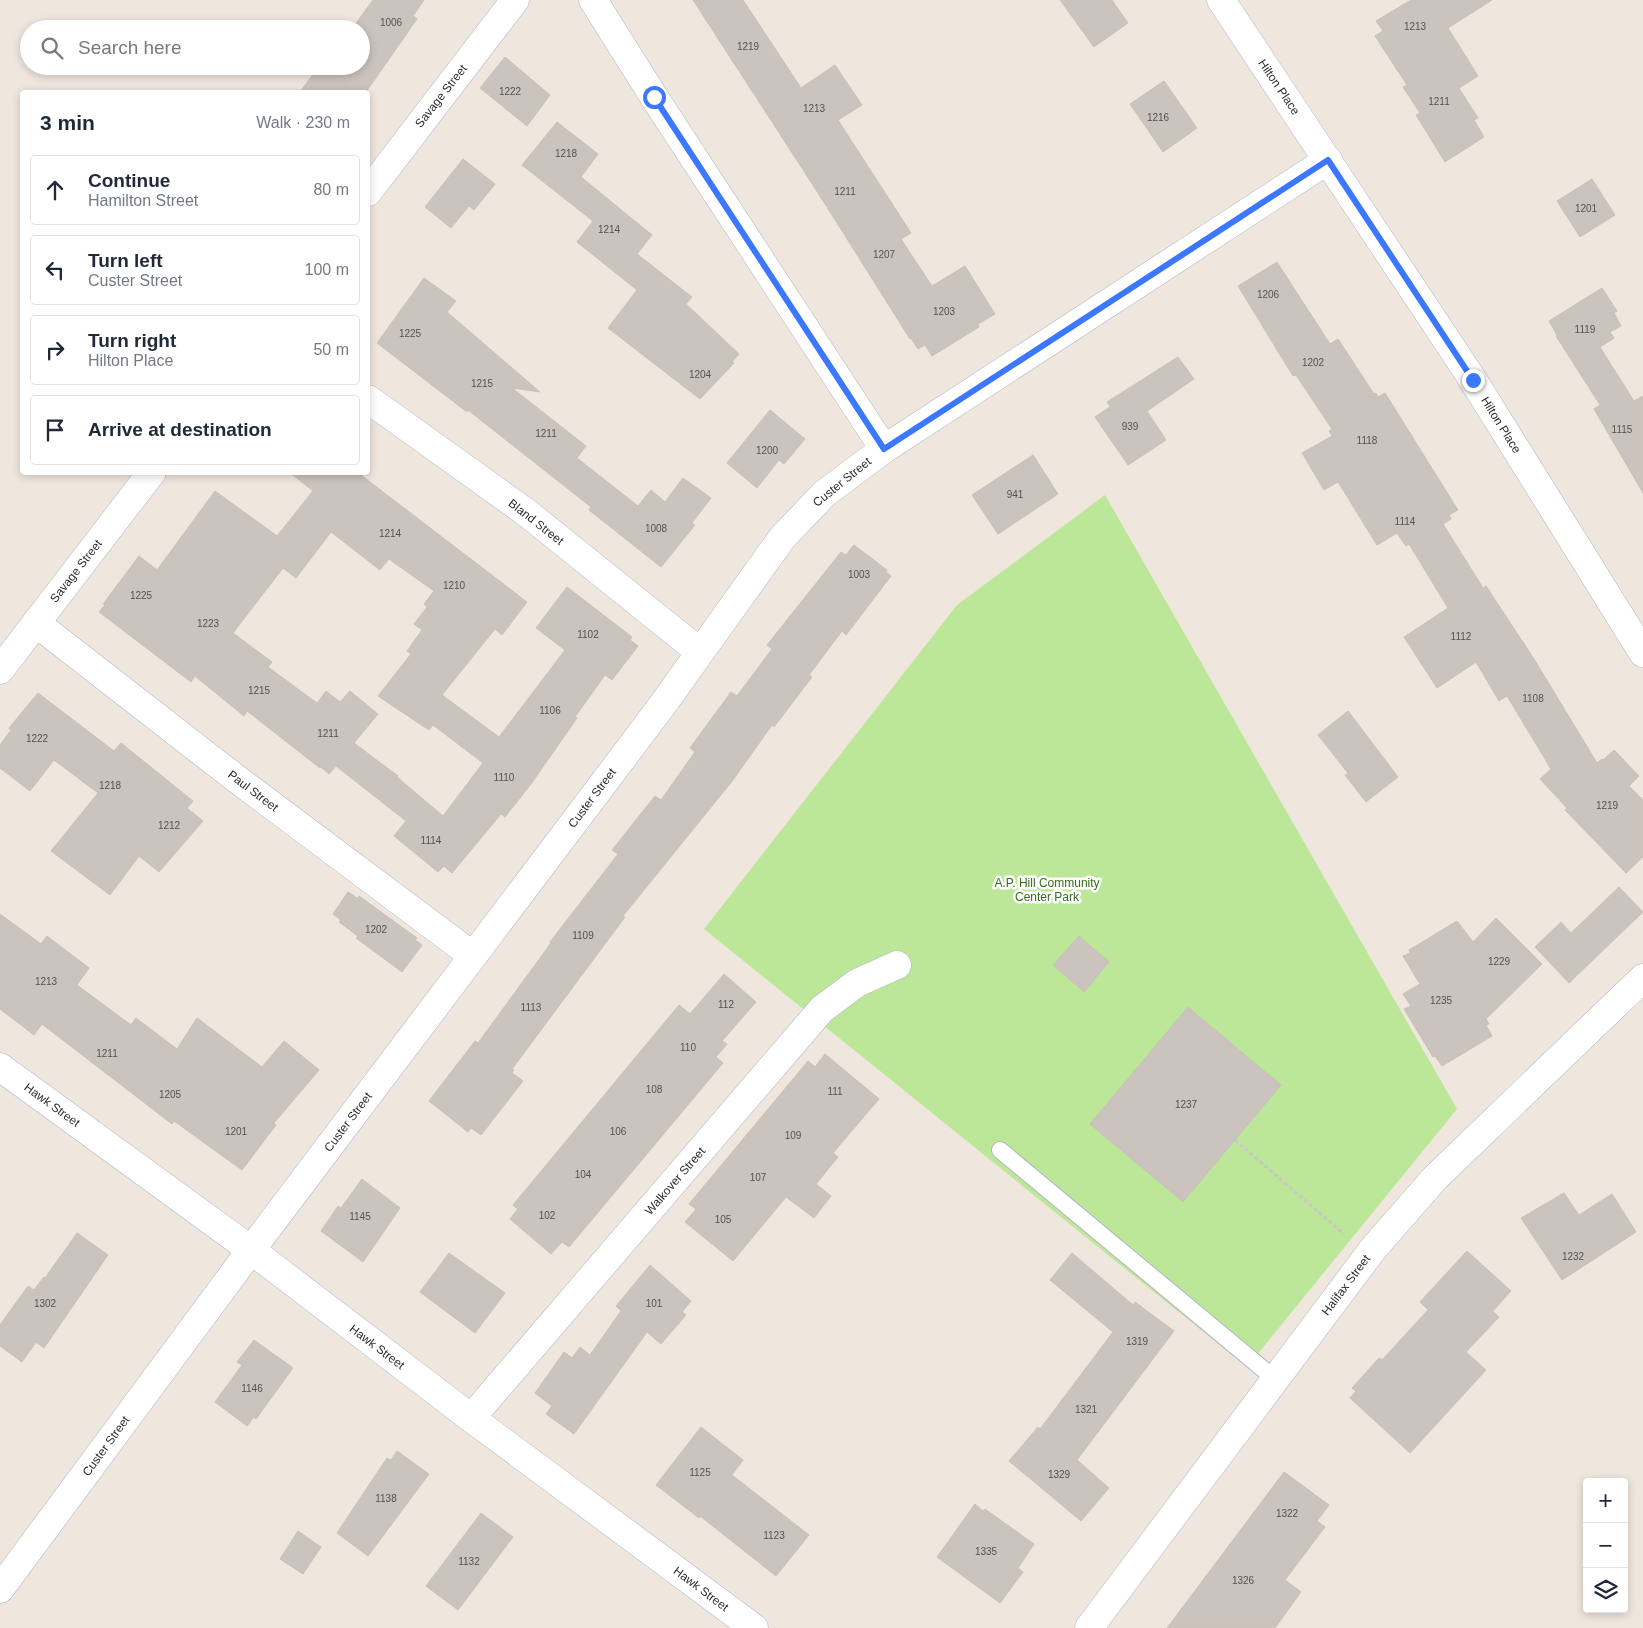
<!DOCTYPE html>
<html lang="en">
<head>
<meta charset="utf-8">
<style>
	:root { --surface:#fff; --page:#f2f2f3; --text:#1f2937; --muted:#747a83; --line:#e0e1e3 }
	body { margin:0; font-family:Arial,sans-serif; background:var(--page); color:var(--text) }
	.controls { position:absolute; right:15px; bottom:15px; display:grid; overflow:hidden; border-radius:5px; box-shadow:0 2px 8px #0003 }
	.controls button { width:45px; height:45px; display:grid; place-items:center; padding:0; border:0; border-bottom:1px solid var(--line); background:var(--surface); color:var(--text); font:25px sans-serif }
	.stop { position:absolute; width:15px; height:15px; margin:-11px; border:4px solid #3b77ff; border-radius:50%; background:#fff }
	.stop.end { background:#3b77ff; border-color:#fff; box-shadow:0 1px 5px #0008 }
	.list { margin:0; padding:0; list-style:none }
	h2 { display:flex; justify-content:space-between; align-items:center; height:65px; margin:0; padding:0 20px; font-size:21px }
	h2 small { font-size:16px; font-weight:400; color:var(--muted) }
	.list li { display:grid; grid-template-columns:32px 1fr auto; gap:15px; align-items:center; box-sizing:border-box; height:70px; margin:0 10px 10px; padding:0 10px; border:1px solid var(--line); border-radius:5px }
	.list b { display:block; font-size:19px; white-space:nowrap }
	.list p { margin:0; font-size:16px; white-space:nowrap; color:var(--muted) }
	.list em { font-size:16px; font-style:normal; color:var(--muted) }
	.icon { flex:none; width:28px; height:28px; fill:none; stroke:currentColor; stroke-width:2; stroke-linecap:round; stroke-linejoin:round }
	.map { position:relative; flex:none; width:1643px; height:1628px; overflow:hidden }
	.search { position:absolute; background:var(--surface); box-shadow:0 2px 8px #0003; left:20px; top:20px; width:350px; height:55px; display:flex; align-items:center; gap:12px; box-sizing:border-box; padding:0 18px; border-radius:28px; color:var(--muted); font-size:19px }
	.panel { position:absolute; background:var(--surface); box-shadow:0 2px 8px #0003; left:20px; top:90px; width:350px; height:385px; border-radius:5px }
	.map>svg:first-child { display:block }
</style>
</head>
<body>
<div class="map">
<svg width="1643" height="1628" viewBox="0 0 1643 1628">
	<rect width="100%" height="100%" fill="#efe6de"/>
	<!-- green -->
	<path fill="#bde798" d="M1105 495 1457 1109 1247 1367 704 929 957 605Z"/>
	<!-- building -->
	<g fill="#cac3be" stroke="#cac1b7" fill-rule="evenodd">
		<path d="M373 0H424L413 16 417 19 366 92H300L319 66H361V29H346L350 23 354 26Z"/>
		<path d="M693 0H743L801 88 835 65 862 105 838 120 911 233 901 239 932 286 965 266 995 314 978 324 979 327 932 356 925 345 918 349 911 338 910 339 820 196Z"/>
		<path d="M1060 0H1112L1128 23 1094 47Z"/>
		<path d="M1411 0H1492L1448 28 1478 76 1459 88 1478 118 1474 120 1484 137 1445 162 1416 115 1420 113 1403 87 1407 85 1375 36 1383 31 1376 21Z"/>
		<path d="M505 57 550 95 527 126 480 88Z"/>
		<path d="M1164 81 1197 128 1163 152 1130 104Z"/>
		<path d="M557 122 598 154 581 177 652 235 637 254 692 297 686 304 739 354 732 362 734 363 700 399 608 328 637 290 577 242 593 221 522 165Z"/>
		<path d="M463 159 495 184 474 210 469 206 451 228 425 207Z"/>
		<path d="M1592 179 1615 215 1580 237 1557 201Z"/>
		<path d="M1277 262 1330 344 1338 339 1374 394 1376 393 1378 397 1385 393 1458 510 1449 515 1451 519 1443 524 1483 588 1486 586 1534 659 1597 763 1602 759 1603 760 1614 750 1639 776 1629 786 1643 800V857L1626 873 1565 810 1567 808 1540 779 1551 769 1507 696 1499 701 1476 662 1437 688 1404 637 1448 608 1409 544 1406 546 1397 533 1377 545 1338 482 1324 490 1302 453 1332 436 1329 431 1332 429 1296 375 1293 376 1238 286Z"/>
		<path d="M424 278 456 301 447 312 540 392 512 388 586 446 577 458 638 506 651 490 665 502 683 478 711 498 692 523 695 525 661 567 589 510 591 507 468 410 467 412 377 343Z"/>
		<path d="M1602 288 1617 311 1614 313 1621 326 1610 332 1614 338 1600 347 1634 401 1643 396V493L1594 409 1600 405 1556 336 1557 335 1549 321Z"/>
		<path d="M1178 357 1194 379 1147 411 1166 440 1128 465 1095 417 1110 407 1107 402Z"/>
		<path d="M770 410 805 439 784 464 779 460 757 488 727 463Z"/>
		<path d="M1033 455 1058 494 998 534 972 495Z"/>
		<path d="M289 472H357L527 602 502 635 495 629 442 695 499 737 565 650 536 628 567 587 632 637 630 640 638 646 612 680 605 675 575 717 577 718 531 784 505 817 501 814 452 873 444 866 438 872 394 836 406 821 336 766 329 774 321 767 320 768 247 711 244 716 195 676 191 682 99 612 105 605 103 604 139 556 157 570 215 491 277 536 313 491ZM331 532 380 570 389 559 434 591 424 604 427 607 414 624 422 630 407 651 411 654 378 696 429 730 433 725 483 763 443 816 397 777 398 776 354 743 378 714 350 691 340 702 326 691 317 703 268 667 272 662 233 633 283 568 296 578Z"/>
		<path d="M854 545 887 570 886 572 891 576 846 635 842 631 809 675 812 677 774 727 772 725 733 780 623 916 625 917 512 1069 514 1070 512 1073 523 1081 481 1135 471 1128 468 1132 429 1101 475 1041 478 1043 551 943 550 942 618 854 612 850 655 796 661 800 695 752 690 748 731 692 737 696 772 649 767 645 841 552 846 555Z"/>
		<path d="M38 693 114 751 121 743 193 801 187 808 203 821 159 872 139 856 110 895 51 851 98 793 54 760 30 791 0 768V745L11 730 9 728Z"/>
		<path d="M1348 711 1398 777 1366 802 1345 775 1348 773 1318 735Z"/>
		<path d="M1619 887 1643 912 1569 983 1535 947 1561 922 1571 933Z"/>
		<path d="M348 892 357 898 359 896 417 938 415 940 422 945 402 972 356 938 358 936 339 922 341 920 333 914Z"/>
		<path d="M0 914 41 944 47 936 89 968 77 985 131 1025 136 1018 177 1049 197 1018 262 1067 284 1041 319 1070 274 1123 276 1125 242 1170 174 1121 172 1124 42 1024 34 1035 0 1009Z"/>
		<path d="M1496 918 1542 964 1486 1019 1489 1024 1486 1025 1492 1036 1442 1066 1435 1056 1433 1057 1404 1009 1411 1006 1403 994 1420 984 1403 956 1410 953 1409 950 1457 921 1473 942Z"/>
		<path d="M1079 936 1109 962 1084 992 1053 965Z"/>
		<path d="M724 974 756 1002 722 1041 727 1044 716 1057 723 1063 569 1247 562 1242 551 1254 510 1219 518 1209 513 1205 679 1005 690 1014Z"/>
		<path d="M1188 1007 1281 1085 1183 1202 1090 1124Z"/>
		<path d="M825 1054 879 1099 833 1153 838 1157 816 1184 831 1196 814 1218 786 1197 733 1261 685 1222 696 1209 689 1204 808 1061 815 1067Z"/>
		<path d="M362 1179 400 1208 363 1262 321 1231 338 1206 341 1208Z"/>
		<path d="M1564 1193 1579 1215 1612 1194 1636 1232 1562 1280 1521 1218Z"/>
		<path d="M77 1233 108 1255 44 1348 36 1342 22 1362 0 1346V1325L28 1286 34 1290 44 1277 45 1278Z"/>
		<path d="M1467 1251 1511 1291 1493 1311 1499 1317 1466 1352 1486 1370 1410 1453 1350 1398 1356 1391 1352 1388 1379 1358 1382 1360 1428 1310 1420 1302Z"/>
		<path d="M449 1253 505 1293 475 1333 420 1292Z"/>
		<path d="M1072 1253 1133 1305 1135 1302 1174 1331 1077 1460 1109 1488 1081 1521 1009 1461 1038 1427 1040 1429 1113 1332 1050 1280Z"/>
		<path d="M650 1265 691 1301 682 1312 686 1315 661 1344 647 1332 574 1434 546 1414 552 1406 535 1393 564 1352 572 1358 580 1347 590 1355 621 1311 616 1306Z"/>
		<path d="M254 1340 293 1368 256 1419 254 1417 247 1426 215 1402 242 1365 237 1362Z"/>
		<path d="M701 1427 743 1460 732 1475 809 1535 776 1576 700 1516 699 1518 656 1485Z"/>
		<path d="M397 1451 429 1474 368 1556 337 1533 387 1458 391 1460Z"/>
		<path d="M1284 1472 1329 1505 1317 1521 1325 1527 1285 1580 1301 1592 1275 1628H1167Z"/>
		<path d="M975 1504 983 1511 985 1509 1034 1544 1018 1568 1023 1572 1000 1603 937 1557Z"/>
		<path d="M481 1513 513 1537 458 1610 426 1586Z"/>
		<path d="M298 1531 321 1547 303 1574 280 1559Z"/>
	</g>
	<g fill="none" stroke-linecap="round" stroke-linejoin="round">
		<defs>
			<path id="service" d="M1000 1150 1275 1379"/>
			<g id="minor">
				<path d="M593 0 654 97 884 449"/>
				<path d="M1221 0 1473 380 1643 653"/>
				<path d="M368 192 515 0"/>
				<path d="M368 399 527 513 700 652"/>
				<path d="M36 623 238 780 473 956"/>
				<path d="M0 670 152 472"/>
				<path d="M0 1067 251 1250 471 1418 754 1628"/>
				<path d="M471 1418 822 1009 857 983 897 965"/>
				<path d="M0 1589 251 1250 661 707 782 538 824 494 884 449 1328 160"/>
			</g>
			<path id="secondary" d="M1089 1628 1373 1249 1435 1178 1643 978"/>
		</defs>
		<!-- service casing -->
		<use href="#service" stroke="#b2b6c0" stroke-width="18"/>
		<!-- minor casing -->
		<use href="#minor" stroke="#b2b6c0" stroke-width="29"/>
		<!-- secondary casing -->
		<use href="#secondary" stroke="#b2b6c0" stroke-width="29"/>
		<!-- path -->
		<path stroke="#c8c8c8" stroke-width="3" stroke-dasharray="4 2.5" stroke-linecap="butt" d="M1235 1140 1344 1234"/>
		<!-- service -->
		<use href="#service" stroke="#fff" stroke-width="16"/>
		<!-- minor -->
		<use href="#minor" stroke="#fff" stroke-width="28"/>
		<!-- secondary -->
		<use href="#secondary" stroke="#fff" stroke-width="28"/>
	</g>
	<g fill="none" stroke-linecap="round" stroke-linejoin="round">
		<!-- route -->
		<path stroke="#3b77ff" stroke-width="6" d="M654 97 884 449 1328 160 1473 380"/>
	</g>
	<g text-anchor="middle" dominant-baseline="central" stroke-width="5" stroke-linejoin="round" paint-order="stroke">
		<!-- number labels -->
		<g font-size="10" fill="#545250">
			<text x="391" y="22">1006</text>
			<text x="1415" y="26">1213</text>
			<text x="748" y="46">1219</text>
			<text x="510" y="91">1222</text>
			<text x="1439" y="101">1211</text>
			<text x="814" y="108">1213</text>
			<text x="1158" y="117">1216</text>
			<text x="566" y="153">1218</text>
			<text x="845" y="191">1211</text>
			<text x="1586" y="208">1201</text>
			<text x="609" y="229">1214</text>
			<text x="884" y="254">1207</text>
			<text x="1268" y="294">1206</text>
			<text x="944" y="311">1203</text>
			<text x="1585" y="329">1119</text>
			<text x="410" y="333">1225</text>
			<text x="1313" y="362">1202</text>
			<text x="700" y="374">1204</text>
			<text x="482" y="383">1215</text>
			<text x="1130" y="426">939</text>
			<text x="1622" y="429">1115</text>
			<text x="546" y="433">1211</text>
			<text x="1367" y="440">1118</text>
			<text x="767" y="450">1200</text>
			<text x="1015" y="494">941</text>
			<text x="1405" y="521">1114</text>
			<text x="656" y="528">1008</text>
			<text x="390" y="533">1214</text>
			<text x="859" y="574">1003</text>
			<text x="454" y="585">1210</text>
			<text x="141" y="595">1225</text>
			<text x="208" y="623">1223</text>
			<text x="588" y="634">1102</text>
			<text x="1461" y="636">1112</text>
			<text x="259" y="690">1215</text>
			<text x="1533" y="698">1108</text>
			<text x="550" y="710">1106</text>
			<text x="328" y="733">1211</text>
			<text x="37" y="738">1222</text>
			<text x="504" y="777">1110</text>
			<text x="110" y="785">1218</text>
			<text x="1607" y="805">1219</text>
			<text x="169" y="825">1212</text>
			<text x="431" y="840">1114</text>
			<text x="376" y="929">1202</text>
			<text x="583" y="935">1109</text>
			<text x="1499" y="961">1229</text>
			<text x="46" y="981">1213</text>
			<text x="1441" y="1000">1235</text>
			<text x="726" y="1004">112</text>
			<text x="531" y="1007">1113</text>
			<text x="688" y="1047">110</text>
			<text x="107" y="1053">1211</text>
			<text x="654" y="1089">108</text>
			<text x="835" y="1091">111</text>
			<text x="170" y="1094">1205</text>
			<text x="1186" y="1104">1237</text>
			<text x="236" y="1131">1201</text>
			<text x="618" y="1131">106</text>
			<text x="793" y="1135">109</text>
			<text x="583" y="1174">104</text>
			<text x="758" y="1177">107</text>
			<text x="547" y="1215">102</text>
			<text x="360" y="1216">1145</text>
			<text x="723" y="1219">105</text>
			<text x="1573" y="1256">1232</text>
			<text x="45" y="1303">1302</text>
			<text x="654" y="1303">101</text>
			<text x="1137" y="1341">1319</text>
			<text x="252" y="1388">1146</text>
			<text x="1086" y="1409">1321</text>
			<text x="700" y="1472">1125</text>
			<text x="1059" y="1474">1329</text>
			<text x="386" y="1498">1138</text>
			<text x="1287" y="1513">1322</text>
			<text x="774" y="1535">1123</text>
			<text x="986" y="1551">1335</text>
			<text x="469" y="1561">1132</text>
			<text x="1243" y="1580">1326</text>
		</g>
		<!-- street labels -->
		<g font-size="12" fill="#2c2c2c" stroke="#fff">
			<text transform="translate(1279 87) rotate(56)">Hilton Place</text>
			<text transform="translate(441 96) rotate(-52)">Savage Street</text>
			<text transform="translate(1501 425) rotate(58)">Hilton Place</text>
			<text transform="translate(842 482) rotate(-39)">Custer Street</text>
			<text transform="translate(536 522) rotate(38)">Bland Street</text>
			<text transform="translate(76 571) rotate(-52)">Savage Street</text>
			<text transform="translate(253 791) rotate(37)">Paul Street</text>
			<text transform="translate(592 798) rotate(-53)">Custer Street</text>
			<text transform="translate(52 1105) rotate(36)">Hawk Street</text>
			<text transform="translate(348 1122) rotate(-53)">Custer Street</text>
			<text transform="translate(675 1181) rotate(-49)">Walkover Street</text>
			<text transform="translate(1346 1285) rotate(-53)">Halifax Street</text>
			<text transform="translate(377 1347) rotate(37)">Hawk Street</text>
			<text transform="translate(106 1446) rotate(-54)">Custer Street</text>
			<text transform="translate(701 1589) rotate(37)">Hawk Street</text>
		</g>
		<!-- park labels -->
		<g font-size="12" fill="#346f17" stroke="#fff">
			<text x="1047" y="883">A.P. Hill Community<tspan x="1047" dy="14">Center Park</tspan></text>
		</g>
	</g>
</svg>
<div class="controls">
<button>+</button>
<button>−</button>
<button><svg class="icon" aria-label="layers" viewBox="0 0 24 24"><path d="M12 4l9 5-9 5-9-5zM3 14l9 5 9-5"/></svg></button>
</div>
<div class="stop" style="left:654px;top:97px"></div>
<div class="stop end" style="left:1473px;top:380px"></div>
<div class="search"><svg class="icon" aria-label="search" viewBox="0 0 24 24"><circle cx="10" cy="10" r="6"/><path d="M15 15l6 6"/></svg>Search here</div>
<section class="panel">
<h2>3 min<small>Walk · 230 m</small></h2>
<ul class="list">
<li><svg class="icon" aria-label="ahead" viewBox="0 0 24 24"><path d="M12 20V5M6 11l6-6 6 6"/></svg><div><b>Continue</b><p>Hamilton Street</p></div><em>80 m</em></li>
<li><svg class="icon" aria-label="left" viewBox="0 0 24 24"><path d="M17 20v-9H6M10 6l-5 5 5 5"/></svg><div><b>Turn left</b><p>Custer Street</p></div><em>100 m</em></li>
<li><svg class="icon" aria-label="right" viewBox="0 0 24 24"><path d="M7 20v-9h11M14 6l5 5-5 5"/></svg><div><b>Turn right</b><p>Hilton Place</p></div><em>50 m</em></li>
<li><svg class="icon" aria-label="arrive" viewBox="0 0 24 24"><path d="M6 21V4h12l-3 4 3 4H6"/></svg><div><b>Arrive at destination</b></div></li>
</ul>
</section>
</div>
</body>
</html>
